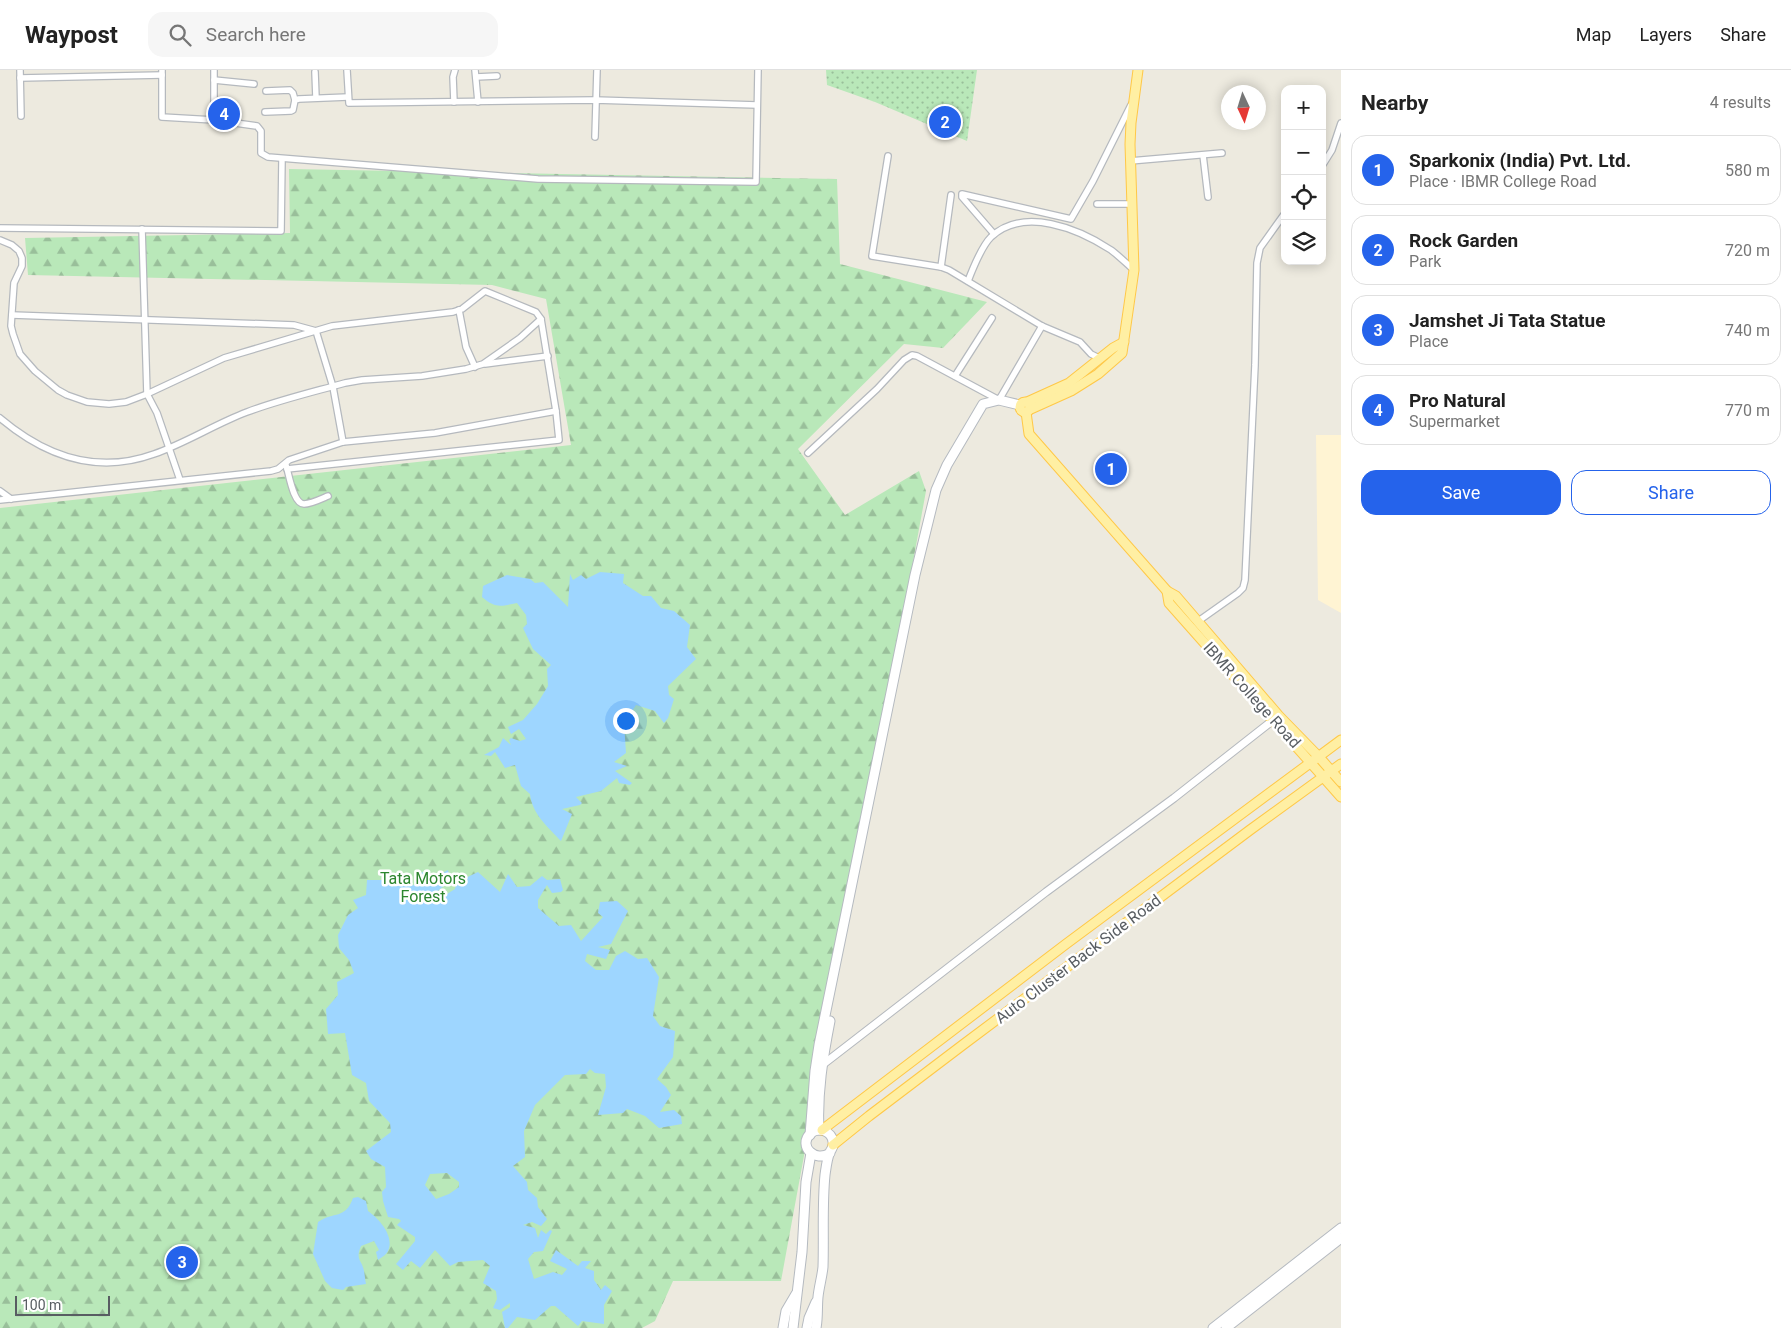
<!DOCTYPE html>
<html lang="en">
<head>
<meta charset="utf-8">
<style>
	:root { --surface:#fff; --page:#f6f6f6; --text:#222; --muted:#767676; --line:#e0e0e0; --accent:#2563eb }
	body { margin:0; font-family:Roboto,sans-serif; background:var(--page); color:var(--text) }
	.controls { position:absolute; right:15px; top:15px; display:grid; overflow:hidden; border-radius:10px; box-shadow:0 2px 12px #0003 }
	.controls button { width:45px; height:45px; display:grid; place-items:center; padding:0; border:0; border-bottom:1px solid var(--line); background:var(--surface); color:var(--text); font:25px sans-serif }
	.compass { position:absolute; left:1221px; top:15px; width:45px; height:45px; border-radius:50%; background:var(--surface); box-shadow:0 2px 12px #0003; rotate:176deg }
	.scale { position:absolute; left:15px; bottom:12px; width:95px; box-sizing:border-box; padding-left:5px; border:2px solid #585d62; border-top:0; font-size:14px; line-height:18px; white-space:nowrap; color:#585d62; -webkit-text-stroke:4px #fff; paint-order:stroke }
	.you { position:absolute; left:625px; top:650px; width:18px; height:18px; margin:-12px; border:4px solid #fff; border-radius:50%; background:#1a73e8; box-shadow:0 0 0 8px #1a73e833 }
	.badge { display:grid; place-items:center; width:32px; height:32px; border-radius:50%; background:var(--accent); color:#fff; font-size:16px; font-weight:700 }
	.pin { position:absolute; translate:-50% -50%; border:2px solid #fff; box-shadow:0 1px 5px #0006 }
	.list { margin:0; padding:0; list-style:none }
	h2 { display:flex; justify-content:space-between; align-items:center; height:65px; margin:0; padding:0 20px; font-size:21px }
	h2 small { font-size:16px; font-weight:400; color:var(--muted) }
	.list li { display:grid; grid-template-columns:32px 1fr auto; gap:15px; align-items:center; box-sizing:border-box; height:70px; margin:0 10px 10px; padding:0 10px; border:1px solid var(--line); border-radius:15px }
	.list b { display:block; font-size:19px; white-space:nowrap }
	.list p { margin:0; font-size:16px; white-space:nowrap; color:var(--muted) }
	.list em { font-size:16px; font-style:normal; color:var(--muted) }
	.actions { display:flex; gap:10px; padding:15px 20px }
	.actions a { flex:1; padding:11px 0; border:1px solid var(--accent); border-radius:15px; text-align:center; font-size:18px; color:var(--accent) }
	.actions .main { background:var(--accent); color:#fff }
	.icon { flex:none; width:28px; height:28px; fill:none; stroke:currentColor; stroke-width:2; stroke-linecap:round; stroke-linejoin:round }
	.map { position:relative; flex:none; width:1341px; height:1258px; overflow:hidden }
	header { display:flex; align-items:center; gap:30px; box-sizing:border-box; height:70px; padding:0 25px; background:var(--surface); border-bottom:1px solid var(--line) }
	header strong { font-size:24px }
	nav { display:flex; gap:28px; margin-inline-start:auto; font-size:18px }
	.search { width:350px; height:45px; background:var(--page); display:flex; align-items:center; gap:12px; box-sizing:border-box; padding:0 18px; border-radius:15px; color:var(--muted); font-size:19px }
	main { display:flex }
	aside { flex:1; background:var(--surface) }
	.map>svg:first-child { display:block }
</style>
</head>
<body>
<header>
<strong>Waypost</strong>
<div class="search"><svg class="icon" aria-label="search" viewBox="0 0 24 24"><circle cx="10" cy="10" r="6"/><path d="M15 15l6 6"/></svg>Search here</div>
<nav><a>Map</a><a>Layers</a><a>Share</a></nav>
</header>
<main>
<div class="map">
<svg width="1341" height="1258" viewBox="0 0 1341 1258">
	<defs>
		<pattern id="forest-firs" width="22" height="20" patternUnits="userSpaceOnUse" patternTransform="scale(1.25)"><rect width="22" height="20" fill="#b9e8b9"/><path d="M5 1l3.5 6h-7zM16 11l3.5 6h-7z" fill="#99bf9a"/></pattern>
		<pattern id="park-dots" width="8" height="8" patternUnits="userSpaceOnUse" patternTransform="scale(1.25)"><rect width="8" height="8" fill="#b9e8b9"/><path d="M2 2h.1M6 6h.1" fill="none" stroke="#99bf9a" stroke-width="1.8" stroke-linecap="round"/></pattern>
	</defs>
	<rect width="100%" height="100%" fill="#edeadf"/>
	<!-- commercial -->
	<path fill="#fff4d3" d="M1316 365H1341V543L1318 530Z"/>
	<!-- forest -->
	<path fill="url(#forest-firs)" d="M289 99 837 109 840 194 987 232 943 278 904 274 798 379 845 445 919 401 926 421 781 1211H673L655 1251 642 1258H0V438L571 375 546 229 492 215 28 205 25 168 290 163Z"/>
	<!-- park -->
	<path fill="url(#park-dots)" d="M826 0H977L967 71 875 32 827 15Z"/>
	<!-- water -->
	<g fill="#9ed6ff" fill-rule="evenodd">
		<path d="M600 502 624 504 623 513 643 526H651L661 538 674 541 690 555 687 577 696 589 668 616 669 625 674 629 668 648 664 653 655 641 636 635 624 653 626 683 614 692 627 696 615 701 632 713 630 715 619 713 617 708 601 721 576 727 582 733 580 735 562 739 572 744 561 771C548 757 532 744 530 724L521 716 515 695 505 698 495 682 491 686 484 685 499 677 503 668 511 675 509 670 511 668 520 671 526 669 519 659 511 664 508 657 523 650 537 634 548 616 547 599 551 595 533 579 523 558 527 554 526 545 517 533C501 536 496 539 482 527L483 516 507 505 530 509 535 513 543 512 568 537 570 504 573 510 581 505 586 509Z"/>
		<path d="M448 800 450 811 434 824 437 830 455 819 457 812 478 802 500 822 508 804 517 817 530 816 542 806 547 810 560 809 563 820 561 822 552 823 547 815 538 830V838L559 856 571 855 581 871 603 847 598 843 600 832 617 831 628 841 611 874 598 877 610 880 606 889 587 884 585 891 596 900H609L616 886 625 881 638 889 647 888 659 907 653 946 660 956 675 961 673 987 657 1009 666 1017 671 1025 660 1042 674 1040 681 1046 682 1054 659 1058 645 1046 627 1039 623 1043 598 1045 606 1017 605 1004 595 1003 590 999 586 1004 565 1005 535 1035 524 1061 525 1087 513 1096 527 1112 528 1120 537 1128 538 1137 547 1149 541 1156 532 1152 523 1155 535 1158 538 1168 541 1160 546 1164 550 1160 552 1161 543 1181 534 1182 528 1189 534 1209 553 1202 562 1205 567 1199 550 1191 556 1180 578 1196 582 1191H591L585 1198 594 1201V1210L601 1220 605 1215 612 1221 604 1235V1254L582 1251 578 1256 555 1236H551L535 1250 517 1247 508 1258H505L502 1242 510 1237V1233L500 1240 493 1238 497 1229 496 1221 483 1213 490 1196 483 1190 458 1192 450 1196 435 1180 420 1198 411 1191 403 1200 396 1194 415 1171V1167L397 1155 401 1151 399 1149 388 1147 383 1131 382 1122 386 1117 385 1097 371 1089 366 1081 391 1062 390 1053 369 1031 366 1013 352 1005 345 963 328 964 326 939 338 925 337 912 354 903 349 890 339 878 338 865 348 845 358 838 353 830 366 825 367 810H399L402 816 414 815 422 802C432 806 438 806 448 800ZM447 1103 459 1112V1117L449 1124 436 1129 425 1115 430 1104Z"/>
		<path d="M358 1127 366 1131 368 1141C378 1148 393 1164 389 1178 388 1184 382 1187 378 1190L376 1182 379 1180 374 1171 361 1176C355 1190 362 1190 364 1201 365 1206 365 1210 366 1214L346 1217 343 1220 332 1218 325 1211 313 1184 318 1152C334 1141 345 1150 353 1128Z"/>
	</g>
	<g fill="none" stroke-linecap="round" stroke-linejoin="round">
		<defs>
			<g id="minor">
				<path d="M20 0 21 46"/>
				<path d="M162 0V47L214 50 257 56 261 61V83L268 87 538 109 756 112 758 0"/>
				<path d="M347 0 349 33 595 30 757 35"/>
				<path d="M475 0 478 32"/>
				<path d="M315 2 316 28"/>
				<path d="M476 7 497 6"/>
				<path d="M20 8 162 5"/>
				<path d="M214 10 254 14"/>
				<path d="M266 21 290 20 293 23 295 30"/>
				<path d="M454 32 453 7 455 0"/>
				<path d="M265 42 291 41 293 40 295 30 299 29 348 27"/>
				<path d="M214 50V0"/>
				<path d="M595 67 597 0"/>
				<path d="M1203 85 1208 127"/>
				<path d="M888 86 872 186 941 197 949 200 1042 256 1080 272 1091 284 1101 289"/>
				<path d="M1130 91 1222 83"/>
				<path d="M1322 96 1332 80 1341 53"/>
				<path d="M1097 134H1132"/>
				<path d="M0 158 281 161 282 89"/>
				<path d="M142 159 147 324 157 343 180 410"/>
				<path d="M994 164 962 127V124L1071 149 1093 111 1131 35"/>
				<path d="M0 170 12 175 19 181 22 188V196L14 213 11 256 13 264 20 284 35 301 58 320 67 325 87 332 109 334 126 332 147 324 224 288 332 256 453 242 462 239 485 221 536 242 541 249 556 341 559 370 287 399"/>
				<path d="M941 197 951 125"/>
				<path d="M968 211C973 198 982 176 991 167 1024 136 1079 159 1111 180 1119 186 1127 194 1134 200"/>
				<path d="M459 240 466 277 475 297"/>
				<path d="M12 245 294 255 316 261 333 317 343 372"/>
				<path d="M485 294 548 286"/>
				<path d="M955 306 992 248"/>
				<path d="M0 348C45 386 96 405 154 384 186 373 215 354 247 342 279 330 313 322 345 313L362 310 422 306 466 299 483 294 520 268 541 249"/>
				<path d="M808 383 877 319 904 290 912 285 917 286 999 330 1042 256"/>
				<path d="M286 395C289 404 293 434 304 434 311 434 321 429 328 426"/>
				<path d="M0 421 11 429"/>
				<path d="M0 430 271 401 278 399 289 390 343 372 435 363 556 341"/>
				<path d="M1197 552 1238 523 1243 518 1245 510 1255 295 1257 193 1260 178 1285 143"/>
			</g>
			<path id="tertiary" d="M821 996 1046 822 1174 728 1277 647"/>
			<g id="secondary">
				<path d="M819 1060C817 1023 823 987 830 951"/>
				<path d="M810 1065 815 1001 819 975 915 505 936 420 947 395 983 334 999 330 1020 335"/>
				<path d="M783 1258 786 1241 796 1224"/>
				<path d="M793 1258 802 1182 806 1112 811 1083"/>
				<path d="M807 1258 809 1248 816 1232"/>
				<path d="M816 1258C818 1248 817 1238 818 1227 819 1217 822 1207 823 1197 824 1167 822 1135 825 1105 826 1098 827 1088 830 1082 832 1078 834 1077 833 1072 832 1061 818 1056 810 1064 798 1076 815 1093 830 1083"/>
				<path d="M1213 1258 1341 1158"/>
				<path d="M1226 1258 1341 1168"/>
			</g>
			<g id="primary">
				<circle cx="1025" cy="337" r="5"/>
				<path d="M1027 332 1069 313 1113 278 1124 272"/>
				<path d="M1031 339 1071 321 1098 304 1122 283 1134 200 1130 74 1131 53 1138 0"/>
				<path d="M1026 342 1029 364 1167 521 1176 526 1279 646 1319 687 1341 712"/>
				<path d="M1167 521 1169 533 1341 727"/>
				<path d="M822 1060 1066 874 1341 670"/>
				<path d="M833 1075 869 1046 964 974 1250 760 1341 694"/>
			</g>
		</defs>
		<!-- minor casing -->
		<use href="#minor" stroke="#b5b9be" stroke-width="8"/>
		<!-- tertiary casing -->
		<use href="#tertiary" stroke="#b5b9be" stroke-width="9"/>
		<!-- secondary casing -->
		<use href="#secondary" stroke="#b5bac0" stroke-width="11"/>
		<!-- primary casing -->
		<use href="#primary" stroke="#ffc847" stroke-width="11"/>
		<!-- minor -->
		<use href="#minor" stroke="#fff" stroke-width="5.5"/>
		<!-- tertiary -->
		<use href="#tertiary" stroke="#fff" stroke-width="7"/>
		<!-- secondary -->
		<use href="#secondary" stroke="#fff" stroke-width="9"/>
		<!-- primary -->
		<use href="#primary" stroke="#ffefa3" stroke-width="9"/>
	</g>
	<g text-anchor="middle" dominant-baseline="central" stroke-width="5" stroke-linejoin="round" paint-order="stroke">
		<!-- street labels -->
		<g font-size="16" fill="#585d62" stroke="#fff">
			<text transform="translate(1252 625) rotate(48)">IBMR College Road</text>
			<text transform="translate(1078 889) rotate(-37)">Auto Cluster Back Side Road</text>
		</g>
		<!-- park labels -->
		<g font-size="16" fill="#2d862f" stroke="#fff">
			<text x="423" y="808">Tata Motors<tspan x="423" dy="18">Forest</tspan></text>
		</g>
	</g>
</svg>
<div class="controls">
<button>+</button>
<button>−</button>
<button><svg class="icon" aria-label="locate" viewBox="0 0 24 24"><circle cx="12" cy="12" r="6"/><path d="M12 2v4M12 18v4M2 12h4M18 12h4"/></svg></button>
<button><svg class="icon" aria-label="layers" viewBox="0 0 24 24"><path d="M12 4l9 5-9 5-9-5zM3 14l9 5 9-5"/></svg></button>
</div>
<svg class="compass" viewBox="-18 -18 36 36"><path d="M0-13l5 13h-10z" fill="#e53935"/><path d="M0 13l5-13h-10z" fill="#767676"/></svg>
<div class="scale">100 m</div>
<div class="you"></div>
<div class="pin badge" style="left:1111px;top:399px">1</div>
<div class="pin badge" style="left:945px;top:52px">2</div>
<div class="pin badge" style="left:182px;top:1192px">3</div>
<div class="pin badge" style="left:224px;top:44px">4</div>
</div>
<aside>
<h2>Nearby<small>4 results</small></h2>
<ul class="list">
<li><span class="badge">1</span><div><b>Sparkonix (India) Pvt. Ltd.</b><p>Place · IBMR College Road</p></div><em>580 m</em></li>
<li><span class="badge">2</span><div><b>Rock Garden</b><p>Park</p></div><em>720 m</em></li>
<li><span class="badge">3</span><div><b>Jamshet Ji Tata Statue</b><p>Place</p></div><em>740 m</em></li>
<li><span class="badge">4</span><div><b>Pro Natural</b><p>Supermarket</p></div><em>770 m</em></li>
</ul>
<div class="actions"><a class="main">Save</a><a>Share</a></div>
</aside>
</main>
</body>
</html>
